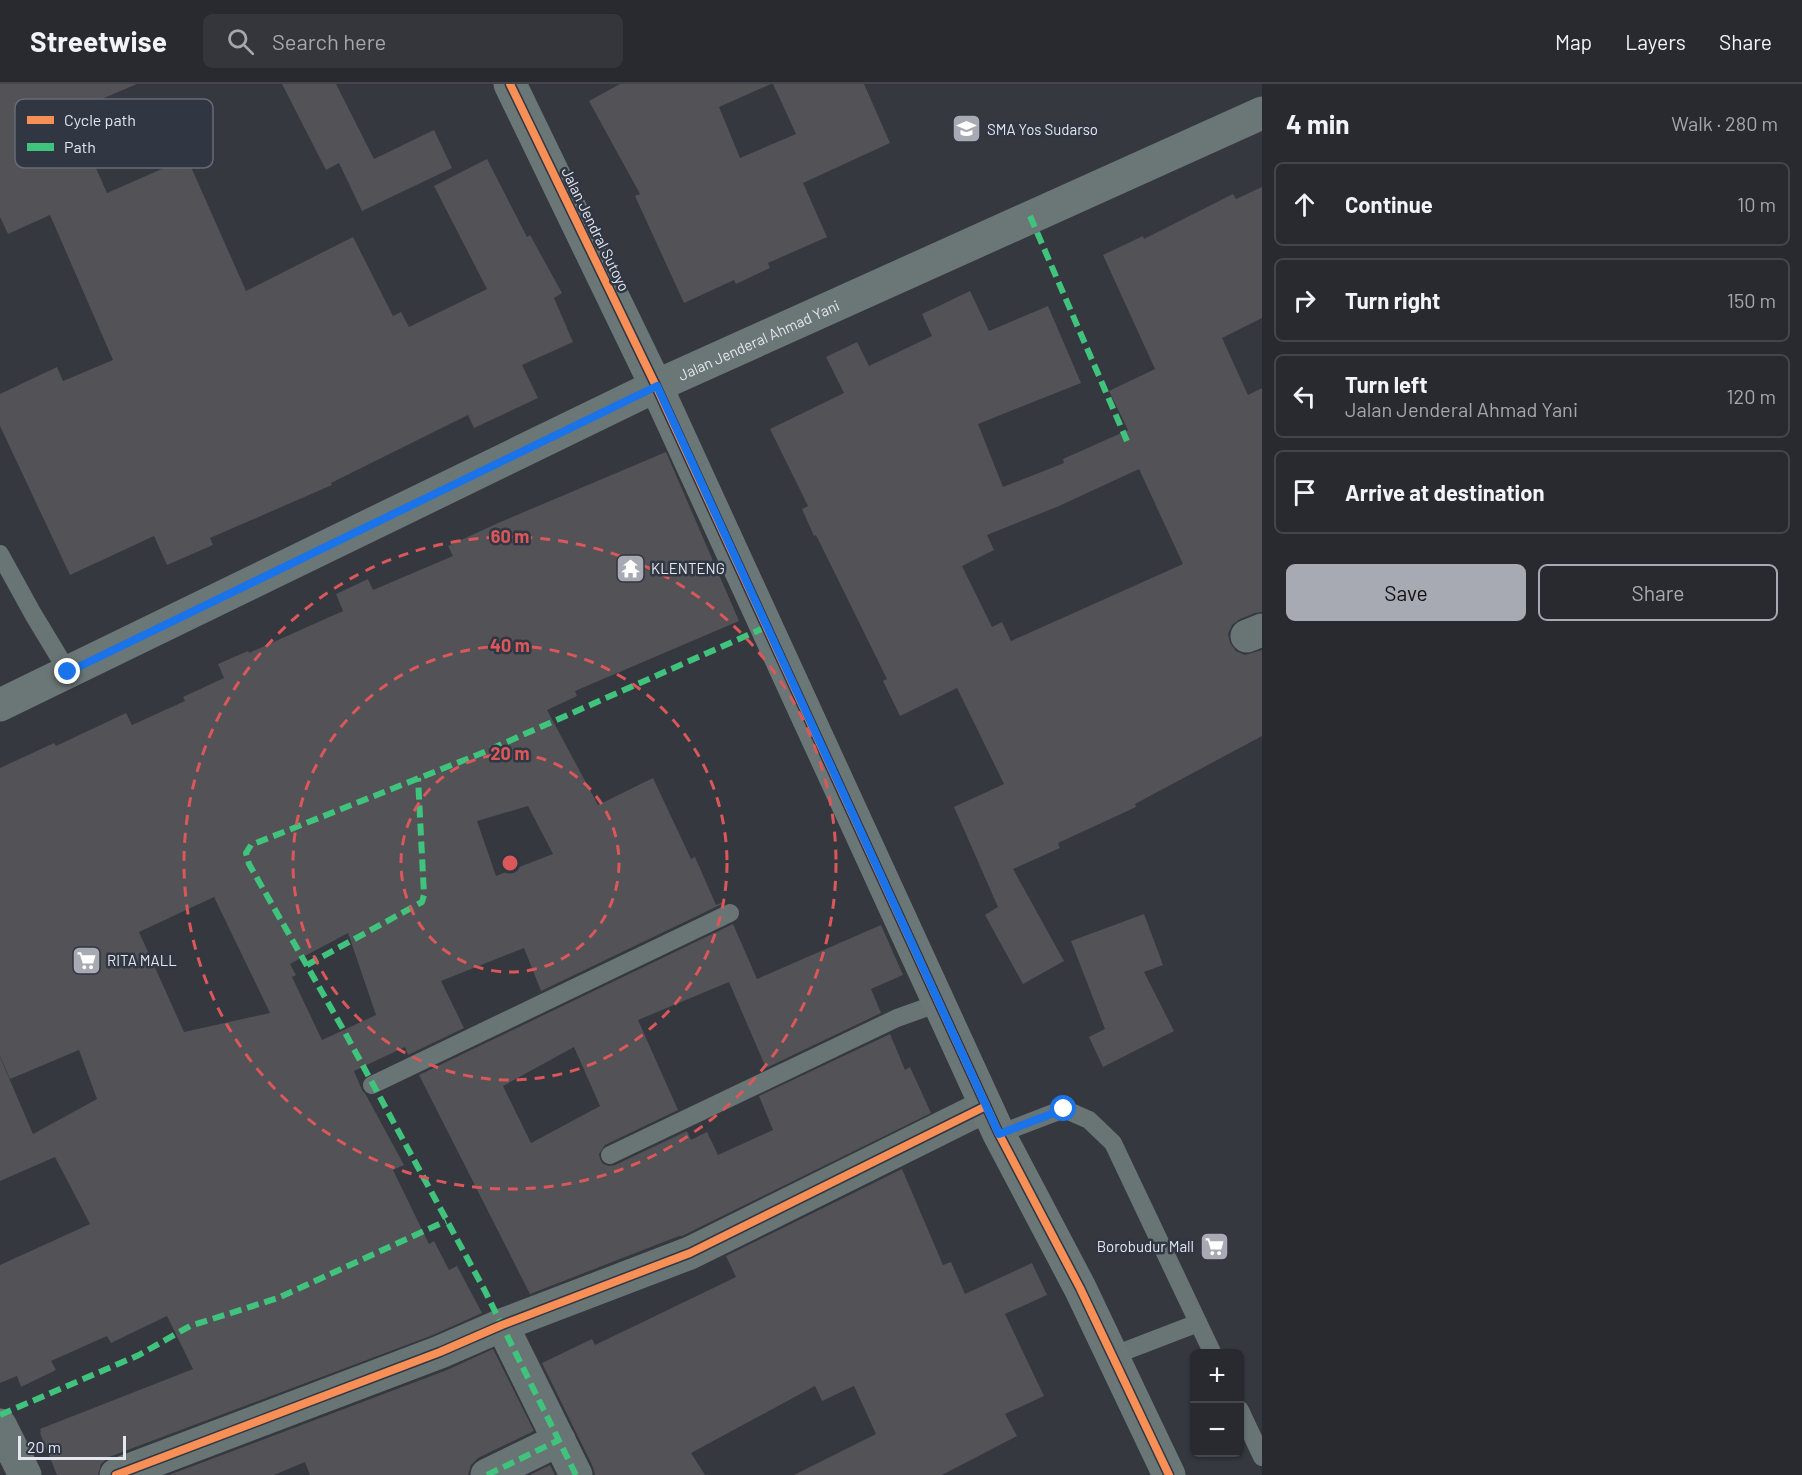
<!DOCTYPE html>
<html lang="en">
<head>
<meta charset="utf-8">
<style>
	:root { --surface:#282a2f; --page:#34363b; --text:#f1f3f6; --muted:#a5a7aa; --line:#44464b; --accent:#a7aab2 }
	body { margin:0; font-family:Barlow,sans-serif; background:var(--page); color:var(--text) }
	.controls { position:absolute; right:18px; bottom:18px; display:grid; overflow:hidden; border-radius:9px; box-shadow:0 2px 4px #0004 }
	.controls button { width:54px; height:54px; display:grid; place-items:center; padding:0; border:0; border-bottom:2px solid var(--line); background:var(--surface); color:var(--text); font:30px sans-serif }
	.scale { position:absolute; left:18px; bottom:15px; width:108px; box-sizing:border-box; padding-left:6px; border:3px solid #e4e7f0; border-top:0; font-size:16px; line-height:21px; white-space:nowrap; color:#e4e7f0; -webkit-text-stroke:4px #313643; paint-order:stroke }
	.stop { position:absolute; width:18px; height:18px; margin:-14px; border:4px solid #1a73e8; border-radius:50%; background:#fff }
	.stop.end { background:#1a73e8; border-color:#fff; box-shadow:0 2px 6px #0008 }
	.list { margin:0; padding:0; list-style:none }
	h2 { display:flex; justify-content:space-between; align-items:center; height:78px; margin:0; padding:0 24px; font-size:26px }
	h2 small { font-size:20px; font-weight:400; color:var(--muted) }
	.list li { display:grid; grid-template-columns:39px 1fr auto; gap:18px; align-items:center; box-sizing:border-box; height:84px; margin:0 12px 12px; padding:0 12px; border:2px solid var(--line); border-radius:9px }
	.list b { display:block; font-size:22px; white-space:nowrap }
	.list p { margin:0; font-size:20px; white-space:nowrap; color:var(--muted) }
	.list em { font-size:20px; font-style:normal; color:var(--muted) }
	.actions { display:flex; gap:12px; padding:18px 24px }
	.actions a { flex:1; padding:14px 0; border:2px solid var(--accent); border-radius:9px; text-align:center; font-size:21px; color:var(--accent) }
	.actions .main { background:var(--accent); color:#111 }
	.icon { flex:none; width:33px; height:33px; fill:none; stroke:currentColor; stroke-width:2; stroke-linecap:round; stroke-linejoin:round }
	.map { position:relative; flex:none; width:1262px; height:1391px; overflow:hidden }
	header { display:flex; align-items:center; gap:36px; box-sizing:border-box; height:84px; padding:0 30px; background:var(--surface); border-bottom:2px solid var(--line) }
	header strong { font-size:28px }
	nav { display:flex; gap:33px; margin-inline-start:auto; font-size:21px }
	.search { width:420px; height:54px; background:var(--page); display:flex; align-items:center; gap:15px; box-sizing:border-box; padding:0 21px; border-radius:9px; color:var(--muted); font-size:22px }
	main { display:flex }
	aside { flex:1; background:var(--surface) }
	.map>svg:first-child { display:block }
</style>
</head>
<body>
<header>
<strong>Streetwise</strong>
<div class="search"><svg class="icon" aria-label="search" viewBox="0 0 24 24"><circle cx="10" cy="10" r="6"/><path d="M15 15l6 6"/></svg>Search here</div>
<nav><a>Map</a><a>Layers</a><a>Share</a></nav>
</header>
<main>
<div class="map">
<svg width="1262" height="1391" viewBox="0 0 1262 1391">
	<rect width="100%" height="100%" fill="#35383f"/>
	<!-- building -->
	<g fill="#525257" fill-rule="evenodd">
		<path d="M0 0H137L71 28 107 109 187 74 246 207 353 153 393 232 401 228 409 243 487 205 434 102 487 75 527 153 530 151 562 209 554 214 573 258 522 281 538 314 474 344 468 331 331 399 332 401 210 454 213 461 167 481 154 452 70 491 0 342V310L57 283 63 297 113 276 50 131 8 150 0 133Z"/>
		<path d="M282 0H336L374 75 434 46 452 84 362 127 339 79 326 86Z"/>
		<path d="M620 0H771L719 23 740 74 796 50 773 0H864L890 59 803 99 827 153 768 179 770 184 736 200 734 196 684 219 635 112 640 110 589 17Z"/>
		<path d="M1262 103V234L1222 254 1248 311 1262 304V528L1255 529 1240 535 1232 541 1228 550 1230 559 1236 567 1245 571 1262 566V652L1135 720 1136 723 1058 759 1060 764 1013 785 1064 877 1023 900 985 831 998 823 954 723 1004 700 957 604 900 632 883 597 887 595 816 451 814 452 802 425 808 422 770 345 844 309 826 273 857 258 869 282 932 252 922 230 970 207 989 247 1048 222 1081 299 978 340 1003 403 1064 379 1063 375 1128 346 1109 307 1155 285 1103 171 1143 152 1144 155 1233 110 1236 115ZM1139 385 1183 480 1011 557 1002 538 992 543 962 482 994 466 987 451 1059 422Z"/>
		<path d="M666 368 739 537 575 607 577 612 547 626 598 721 653 694 691 775 695 773 716 821 723 818 724 819 541 907 524 864 441 897 464 944 408 971 405 963 354 987 362 1006 366 1011 404 1081 393 1086 429 1160 434 1157 449 1186 457 1182 482 1229 433 1251 109 1373 101 1380 98 1391H57L40 1349 41 1348 40 1345 193 1285 167 1232 111 1259 107 1252 51 1277 56 1286 21 1303 17 1292 0 1299V1181L90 1140 55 1073 0 1097V973L33 1050 97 1015 79 966 10 995 0 972V684L54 659 56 662 126 629 132 641 185 617 183 613 224 594 218 580 248 567 249 569 343 527 336 510 368 495 373 506 453 472 448 462 498 439ZM528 722 553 770 496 792 477 737ZM214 813 270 929 184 948 139 848ZM348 849 376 931 322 956 292 893 296 891 290 880Z"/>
		<path d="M1144 830 1163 881 1144 888 1174 947 1103 983 1089 953 1105 945 1071 857Z"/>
		<path d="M733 840 757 895 881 841 903 891 871 905 881 929 766 984 729 898 638 936 678 1026 605 1061 599 1070 600 1075 603 1080 609 1082 615 1081 687 1047 691 1056 707 1048 718 1071 773 1046 759 1012 890 950 905 986 910 983 931 1029 682 1152H679L530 1210 419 991ZM574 963 600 1022 531 1059 503 1002Z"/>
		<path d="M902 1085 943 1181 951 1178 965 1210 1032 1179 1047 1211 1005 1230 1044 1312 1005 1330 1017 1352 942 1391H794L876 1350 854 1302 822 1317 815 1302 691 1369 705 1391H595L593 1383 542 1279 592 1255 595 1261 736 1193 726 1172Z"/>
		<path d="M493 1265 534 1347 478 1374 471 1381 468 1391H310L305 1378 274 1391H169L447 1286Z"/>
		<path d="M550 1381 555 1391H530Z"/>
	</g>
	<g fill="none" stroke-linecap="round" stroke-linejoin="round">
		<!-- lane -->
		<g stroke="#697474" stroke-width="18">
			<path d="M0 470 33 530 68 588"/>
			<path d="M372 1001 730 829"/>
			<path d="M999 1050 1064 1025 1089 1036 1113 1059 1213 1270"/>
			<path d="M610 1071 897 934 939 919"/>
			<path d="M1112 1272 1198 1239"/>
			<path d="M1240 1326 1262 1373"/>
		</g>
		<!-- street -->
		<g stroke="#697474" stroke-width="33">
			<path d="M1247 552 1262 546"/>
			<path d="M502 1241 576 1391"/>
			<path d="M0 1341 25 1391"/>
			<path d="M116 1391 440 1268 502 1241 690 1169 986 1022"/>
			<path d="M487 1391 559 1356"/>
		</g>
		<!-- secondary -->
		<g stroke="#6b7776" stroke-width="33">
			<path d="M510 0 656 302 999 1050 1080 1204 1169 1391"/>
			<path id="s1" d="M0 621 656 302 1262 29"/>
		</g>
		<!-- quiet -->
		<g stroke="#40c37c" stroke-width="6" stroke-dasharray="12 6" stroke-linecap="butt">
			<path d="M1030 132 1127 357"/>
			<path d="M307 881 422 818 424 811 418 694"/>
			<path d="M0 1331 139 1271 190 1242 278 1214 446 1137"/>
			<path d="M487 1391 559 1356"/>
			<path d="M576 1391 484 1205 343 945 249 780 246 769 251 761 482 669 766 543"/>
		</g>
		<defs>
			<g id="cycleway">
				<path d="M510 0 656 302 999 1050 1080 1204 1169 1391"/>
				<path d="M116 1391 440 1268 502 1241 690 1169 986 1022"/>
			</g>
		</defs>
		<!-- cycleway casing -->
		<use href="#cycleway" stroke="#313643" stroke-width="11"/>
		<!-- cycleway -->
		<use href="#cycleway" stroke="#f78f57" stroke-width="8"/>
	</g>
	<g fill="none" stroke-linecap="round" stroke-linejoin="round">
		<!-- route -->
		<path stroke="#1a73e8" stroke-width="8" d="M68 588 657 302 999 1050 1064 1025"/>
	</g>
	<!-- distance rings -->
	<g fill="none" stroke="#da585a" stroke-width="3" stroke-dasharray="10 8">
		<circle cx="510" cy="779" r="109"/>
		<circle cx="510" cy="779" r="217"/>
		<circle cx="510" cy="779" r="326"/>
	</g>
	<!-- icons -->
	<defs>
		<symbol id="school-square" viewBox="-11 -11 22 22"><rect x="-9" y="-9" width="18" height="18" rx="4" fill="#a7aab2" stroke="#313643"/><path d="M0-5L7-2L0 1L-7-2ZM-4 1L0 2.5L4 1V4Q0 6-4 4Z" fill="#fff"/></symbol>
		<symbol id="temple-square" viewBox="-11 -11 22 22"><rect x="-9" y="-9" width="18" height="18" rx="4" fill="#a7aab2" stroke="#313643"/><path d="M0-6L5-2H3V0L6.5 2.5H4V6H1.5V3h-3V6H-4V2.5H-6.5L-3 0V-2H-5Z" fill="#fff"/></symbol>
		<symbol id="supermarket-square" viewBox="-11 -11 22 22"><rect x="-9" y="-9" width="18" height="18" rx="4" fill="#a7aab2" stroke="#313643"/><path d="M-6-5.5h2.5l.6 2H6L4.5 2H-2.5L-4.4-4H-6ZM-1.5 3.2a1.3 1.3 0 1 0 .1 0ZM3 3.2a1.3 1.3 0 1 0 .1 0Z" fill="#fff"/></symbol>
	</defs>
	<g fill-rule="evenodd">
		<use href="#school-square" x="950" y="28" width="33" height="33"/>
		<use href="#temple-square" x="614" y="468" width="33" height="33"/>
		<use href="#supermarket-square" x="70" y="860" width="33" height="33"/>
		<use href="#supermarket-square" x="1198" y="1146" width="33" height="33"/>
	</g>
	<g text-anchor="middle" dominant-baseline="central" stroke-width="5" stroke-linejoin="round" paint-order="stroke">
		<!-- poi labels -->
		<g font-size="15" fill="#e4e7f0" stroke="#313643" text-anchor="start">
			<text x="987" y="45">SMA Yos Sudarso</text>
			<text x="651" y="484">KLENTENG</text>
			<text x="107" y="876">RITA MALL</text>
			<text x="1194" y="1162" text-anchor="end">Borobudur Mall</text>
		</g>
		<!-- street labels -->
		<g font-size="15" fill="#e4e7f0" stroke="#313643">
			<text transform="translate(596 145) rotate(64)">Jalan Jendral Sutoyo</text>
			<text stroke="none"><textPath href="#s1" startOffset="842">Jalan Jenderal Ahmad Yani</textPath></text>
		</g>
	</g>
	<!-- legend -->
	<rect x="15" y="15" width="198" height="69" rx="9" fill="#313643" stroke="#676b77" stroke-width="1.5"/>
	<rect x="27" y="32" width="27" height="8" fill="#f78f57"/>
	<rect x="27" y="59" width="27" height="8" fill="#40c37c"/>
	<g font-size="16" fill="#e4e7f0">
		<text x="64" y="42">Cycle path</text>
		<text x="64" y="69">Path</text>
	</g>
	<circle cx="510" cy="779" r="9" fill="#da585a" stroke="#313643" stroke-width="3"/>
	<g font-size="18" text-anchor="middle" font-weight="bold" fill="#da585a" stroke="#313643" stroke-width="5" stroke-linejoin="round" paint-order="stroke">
		<text x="510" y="459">60 m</text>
		<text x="510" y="568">40 m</text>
		<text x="510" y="676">20 m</text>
	</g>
</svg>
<div class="controls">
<button>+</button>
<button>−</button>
</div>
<div class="scale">20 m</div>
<div class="stop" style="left:1064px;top:1025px"></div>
<div class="stop end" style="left:68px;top:588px"></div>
</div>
<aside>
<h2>4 min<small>Walk · 280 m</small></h2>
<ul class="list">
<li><svg class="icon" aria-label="ahead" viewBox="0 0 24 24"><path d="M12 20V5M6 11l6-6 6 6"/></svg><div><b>Continue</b></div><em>10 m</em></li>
<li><svg class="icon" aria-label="right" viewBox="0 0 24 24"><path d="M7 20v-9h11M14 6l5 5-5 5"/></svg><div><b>Turn right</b></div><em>150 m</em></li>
<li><svg class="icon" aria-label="left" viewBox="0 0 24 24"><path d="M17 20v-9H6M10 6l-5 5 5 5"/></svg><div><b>Turn left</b><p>Jalan Jenderal Ahmad Yani</p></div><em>120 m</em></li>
<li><svg class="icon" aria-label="arrive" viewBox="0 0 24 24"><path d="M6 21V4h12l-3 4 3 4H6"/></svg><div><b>Arrive at destination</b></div></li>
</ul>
<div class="actions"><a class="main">Save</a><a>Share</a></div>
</aside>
</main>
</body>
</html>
